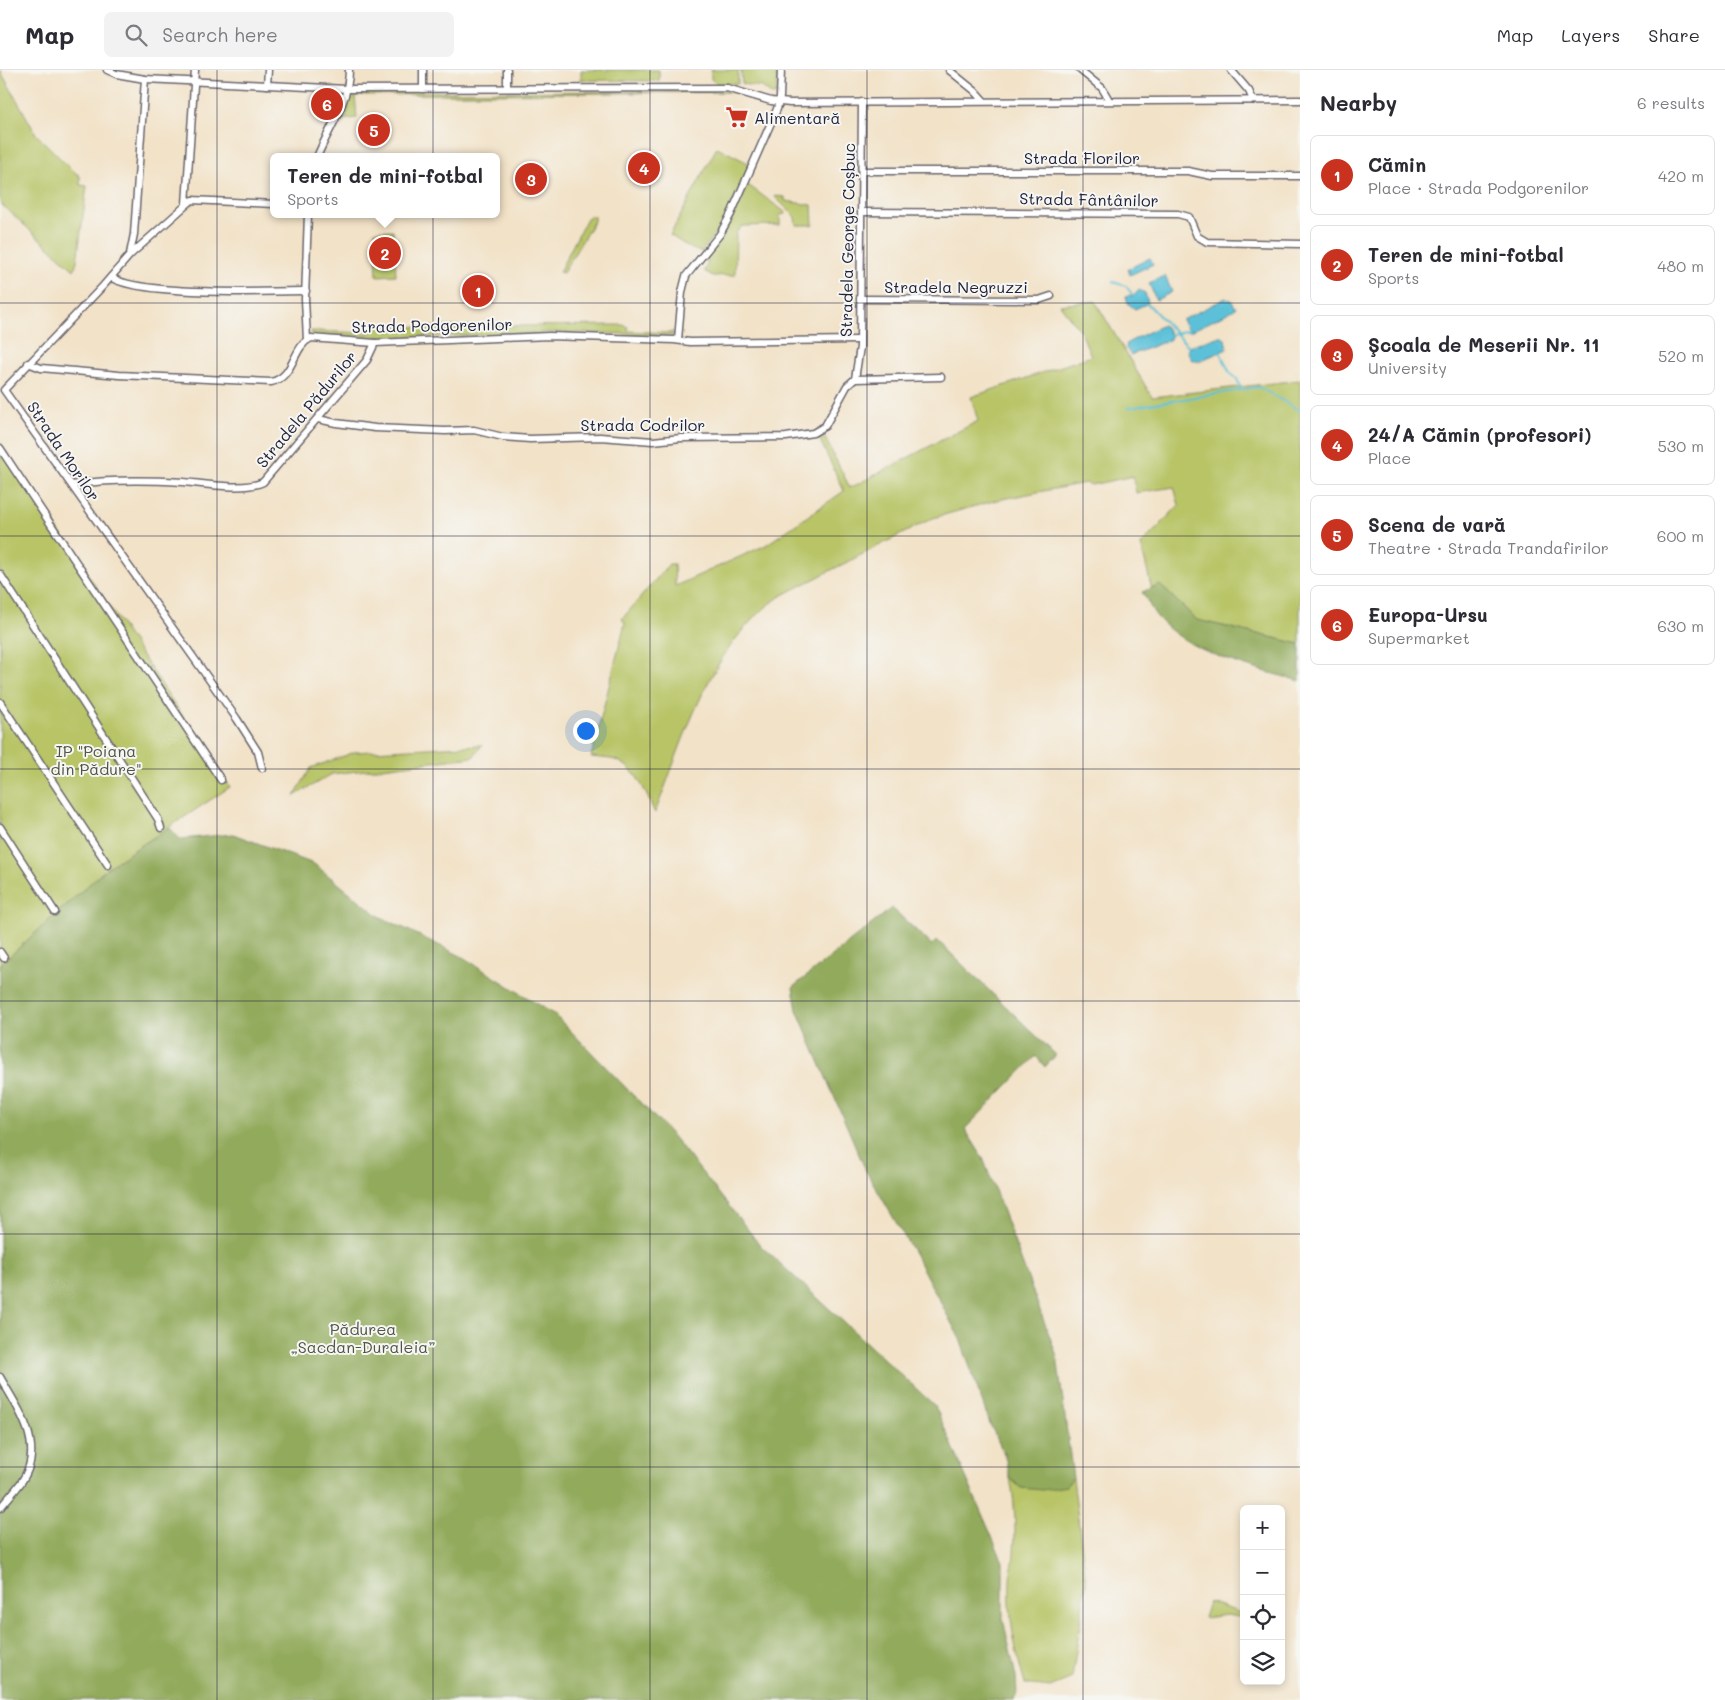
<!DOCTYPE html>
<html lang="en">
<head>
<meta charset="utf-8">
<style>
	:root { --surface:#fff; --page:#f2f2f3; --text:#2b2b33; --muted:#7c7c81; --line:#e1e1e2; --accent:#c8321e }
	body { margin:0; font-family:Mali,sans-serif; background:var(--page); color:var(--text) }
	.controls { position:absolute; right:15px; bottom:15px; display:grid; overflow:hidden; border-radius:8px; box-shadow:0 2px 8px #0003 }
	.controls button { width:45px; height:45px; display:grid; place-items:center; padding:0; border:0; border-bottom:1px solid var(--line); background:var(--surface); color:var(--text); font:25px sans-serif }
	.you { position:absolute; left:585px; top:660px; width:18px; height:18px; margin:-12px; border:4px solid #fff; border-radius:50%; background:#1a73e8; box-shadow:0 0 0 8px #1a73e833 }
	.badge { display:grid; place-items:center; width:32px; height:32px; border-radius:50%; background:var(--accent); color:#fff; font-size:16px; font-weight:700 }
	.pin { position:absolute; translate:-50% -50%; border:2px solid #fff; box-shadow:0 1px 5px #0006 }
	.popup { position:absolute; left:270px; top:83px; width:230px; height:65px; box-sizing:border-box; display:grid; place-content:center; border-radius:8px; background:var(--surface); filter:drop-shadow(0 1px 4px #0005); font-size:16px; white-space:nowrap; color:var(--muted) }
	.popup b { font-size:19px; color:var(--text) }
	.popup::after { content:''; position:absolute; left:50%; top:100%; margin-left:-10px; border:10px solid transparent; border-top-color:var(--surface) }
	.list { margin:0; padding:0; list-style:none }
	h2 { display:flex; justify-content:space-between; align-items:center; height:65px; margin:0; padding:0 20px; font-size:21px }
	h2 small { font-size:16px; font-weight:400; color:var(--muted) }
	.list li { display:grid; grid-template-columns:32px 1fr auto; gap:15px; align-items:center; box-sizing:border-box; height:80px; margin:0 10px 10px; padding:0 10px; border:1px solid var(--line); border-radius:8px }
	.list b { display:block; font-size:19px; white-space:nowrap }
	.list p { margin:0; font-size:16px; white-space:nowrap; color:var(--muted) }
	.list em { font-size:16px; font-style:normal; color:var(--muted) }
	.icon { flex:none; width:28px; height:28px; fill:none; stroke:currentColor; stroke-width:2; stroke-linecap:round; stroke-linejoin:round }
	.map { position:relative; flex:none; width:1300px; height:1630px; overflow:hidden }
	header { display:flex; align-items:center; gap:30px; box-sizing:border-box; height:70px; padding:0 25px; background:var(--surface); border-bottom:1px solid var(--line) }
	header strong { font-size:24px }
	nav { display:flex; gap:28px; margin-inline-start:auto; font-size:18px }
	.search { width:350px; height:45px; background:var(--page); display:flex; align-items:center; gap:12px; box-sizing:border-box; padding:0 18px; border-radius:8px; color:var(--muted); font-size:19px }
	main { display:flex }
	aside { flex:1; background:var(--surface) }
	.map>svg:first-child { display:block }
</style>
</head>
<body>
<header>
<strong>Map</strong>
<div class="search"><svg class="icon" aria-label="search" viewBox="0 0 24 24"><circle cx="10" cy="10" r="6"/><path d="M15 15l6 6"/></svg>Search here</div>
<nav><a>Map</a><a>Layers</a><a>Share</a></nav>
</header>
<main>
<div class="map">
<svg width="1300" height="1630" viewBox="0 0 1300 1630">
	<rect width="100%" height="100%" fill="#f6f6f2"/>
	<filter id="ink" filterUnits="userSpaceOnUse"><feTurbulence type="fractalNoise" baseFrequency=".02" numOctaves="2"/><feDisplacementMap in="SourceGraphic" scale="10" xChannelSelector="R" yChannelSelector="G"/><feConvolveMatrix kernelMatrix="1 2 1 2 8 2 1 2 1" color-interpolation-filters="sRGB"/></filter>
	<filter id="wash" filterUnits="userSpaceOnUse"><feTurbulence type="fractalNoise" baseFrequency=".0096" numOctaves="4" result="noise"/><feDisplacementMap in="SourceGraphic" scale="20" xChannelSelector="R" yChannelSelector="G"/><feGaussianBlur stdDeviation="1.12" result="paint"/><feColorMatrix in="noise" values="0 0 0 0 0 0 0 0 0 0 0 0 0 0 0 0 0 1.4 0 .05"/><feComposite in="paint" operator="in"/></filter>
	<g filter="url(#wash)">
		<rect width="100%" height="100%" fill="#f2e2c7"/>
		<!-- green -->
		<g fill="#b8c466" stroke="#6d7350">
			<path d="M0 0 36 64 73 101 80 106V115L87 116 77 191 74 200 0 133Z"/>
			<path d="M581 0H659V11L581 10Z"/>
			<path d="M711 0H738V14L715 13 711 9Z"/>
			<path d="M741 0H777V24L772 25 762 17 742 14Z"/>
			<path d="M730 21 736 22 355 25 357 48 338 50 350 24 353 22Z"/>
			<path d="M717 77 750 94 725 149 702 182C690 180 681 172 670 165Z"/>
			<path d="M748 115 785 142V144L780 145V155L742 156 736 163 735 205 713 206 704 201 708 192 703 189C724 171 736 139 748 115Z"/>
			<path d="M774 126 785 127V131L812 135 813 155H796L795 147Z"/>
			<path d="M591 146H594V151L563 203 559 202 587 148Z"/>
			<path d="M393 160 396 205 377 206 375 161Z"/>
			<path d="M1095 231 1152 327 1300 310V574L1197 550 1161 516 1152 520 1141 475 1179 435 1174 417 1136 423 1133 406 1091 415 1085 413 997 430 933 448 779 527C709 576 685 667 655 743 646 724 637 697 615 690 608 688 598 688 591 687L625 553 622 549 669 494H674L675 516 766 475 844 421 818 366 823 364 850 418 978 351 971 327 1091 286 1081 262 1060 235Z"/>
			<path d="M623 255 628 257V261L670 263 673 261V266C628 264 582 262 536 263 461 266 387 269 312 265L311 261 369 263 374 257Z"/>
			<path d="M0 373 230 717 107 798 0 895Z"/>
			<path d="M482 675 473 687 332 704 294 726 311 698 355 682Z"/>
			<path d="M1010 1408 1021 1418 1066 1416 1073 1408 1086 1513 1072 1608 1050 1617 1025 1614C1015 1581 1008 1545 1010 1511 1010 1505 1012 1499 1013 1493 1016 1465 1016 1436 1010 1408Z"/>
			<path d="M1209 1532 1244 1544V1548L1227 1545 1204 1548Z"/>
		</g>
		<!-- forest -->
		<g fill="#92aa5b" stroke="#5a664b">
			<path d="M1160 515 1197 550 1300 574V611C1256 599 1193 585 1161 551 1153 544 1148 531 1142 522Z"/>
			<path d="M169 757 180 769 233 764 314 794 379 846 461 886 555 945 672 1065 761 1176 935 1336 1003 1492V1549L1016 1607 1017 1624 1014 1630H0V895L107 798Z"/>
			<path d="M892 838 932 875 937 870 1056 985 1045 997 1036 986 965 1059 983 1088 1057 1286 1073 1408 1066 1416 1042 1420 1021 1418 1010 1408 1005 1386 990 1354 960 1269 914 1183 866 1101 797 940 793 917Z"/>
		</g>
		<!-- water -->
		<g fill="#5bc1d8" stroke="#3e728a">
			<path d="M1150 188 1153 194 1130 205 1128 199Z"/>
			<path d="M1165 206 1172 222 1156 230 1149 213Z"/>
			<path d="M1139 220 1145 223 1148 233 1135 239 1128 233 1126 227 1130 225 1133 227Z"/>
			<path d="M1226 228 1231 230 1236 238C1234 240 1193 261 1189 261L1182 250Z"/>
			<path d="M1163 255 1166 257 1171 267 1169 270 1131 285 1126 278 1127 273Z"/>
			<path d="M1220 266 1225 269 1227 279 1199 291 1192 290 1187 280 1189 277Z"/>
		</g>
		<g fill="none" stroke-linecap="round" stroke-linejoin="round">
			<!-- stream -->
			<g stroke="#5bc1d8" stroke-width="2">
				<path d="M1113 212 1126 216 1135 228"/>
				<path d="M1147 233 1190 278"/>
				<path d="M1170 265 1188 260"/>
				<path d="M1220 282 1230 303 1237 309 1241 320"/>
				<path d="M1127 338 1259 317 1300 341"/>
			</g>
		</g>
	</g>
	<g filter="url(#ink)">
		<g fill="none" stroke-linecap="round" stroke-linejoin="round">
			<defs>
				<g id="minor">
					<path d="M107 0 116 4 145 9 347 19 727 18 771 31 790 33 1300 30"/>
					<path d="M949 0 975 21 984 31"/>
					<path d="M1080 0 1102 18 1109 30"/>
					<path d="M1231 0 1249 21 1253 30"/>
					<path d="M267 15 268 0"/>
					<path d="M507 18V0"/>
					<path d="M423 19V0"/>
					<path d="M317 87C329 58 349 32 349 0"/>
					<path d="M863 101H1188L1212 106H1300"/>
					<path d="M186 134 195 0"/>
					<path d="M863 142 1178 144 1189 147 1197 166 1207 172 1300 174"/>
					<path d="M130 184 134 164 145 9"/>
					<path d="M111 207C137 226 268 222 306 221"/>
					<path d="M860 229 1039 230 1051 226"/>
					<path d="M307 270 305 229 308 144"/>
					<path d="M678 270 682 222 686 206 720 164 731 144 777 39 780 27 781 0"/>
					<path d="M28 293 41 298 119 305 271 312C295 307 292 277 311 268L375 273 549 266 674 270 690 272 859 270"/>
					<path d="M855 309 860 277 862 32"/>
					<path d="M318 349 336 353 375 358 445 361 474 360 503 367 530 369 600 367 653 371 681 368 786 367 813 363 825 356 847 316 855 309 941 307"/>
					<path d="M0 378 221 710"/>
					<path d="M72 415C107 409 147 410 183 412 204 414 245 421 263 412L367 290 375 273"/>
					<path d="M0 504 158 749 161 758"/>
					<path d="M0 632 108 795"/>
					<path d="M262 698 258 682 237 649 4 320 103 216 130 185 192 130 274 134"/>
					<path d="M0 757 55 842"/>
					<path d="M0 882 4 888"/>
					<path d="M0 1307C18 1339 46 1375 22 1411 16 1420 7 1429 0 1438"/>
				</g>
			</defs>
			<!-- minor casing -->
			<use href="#minor" stroke="#6b656c" stroke-width="9"/>
			<!-- minor -->
			<use href="#minor" stroke="#fff" stroke-width="6"/>
		</g>
	</g>
	<!-- grid -->
	<path fill="none" stroke="#22223b" stroke-width="1" stroke-opacity="0.55" d="M217 0V1630M433 0V1630M650 0V1630M867 0V1630M1083 0V1630M0 233H1300M0 466H1300M0 699H1300M0 931H1300M0 1164H1300M0 1397H1300"/>
	<!-- icons -->
	<defs>
		<symbol id="supermarket-bare" viewBox="-9 -9 18 18"><path d="M-6-5.5h2.5l.6 2H6L4.5 2H-2.5L-4.4-4H-6ZM-1.5 3.2a1.3 1.3 0 1 0 .1 0ZM3 3.2a1.3 1.3 0 1 0 .1 0Z" fill="#c8321e" stroke="#f6f6f2" stroke-width="2.5" paint-order="stroke"/></symbol>
	</defs>
	<g fill-rule="evenodd">
		<use href="#supermarket-bare" x="721" y="31" width="32" height="32"/>
	</g>
	<g text-anchor="middle" dominant-baseline="central" stroke-width="4" stroke-linejoin="round" paint-order="stroke">
		<!-- poi labels -->
		<g font-size="16" fill="#22223b" stroke="#f6f6f2" text-anchor="start">
			<text x="754" y="47">Alimentară</text>
		</g>
		<!-- street labels -->
		<g font-size="16" fill="#22223b" stroke="#f6f6f2">
			<text x="1082" y="87">Strada Florilor</text>
			<text transform="translate(1089 129) rotate(1)">Strada Fântânilor</text>
			<text transform="translate(847 170) rotate(-89)">Stradela George Coșbuc</text>
			<text x="956" y="216">Stradela Negruzzi</text>
			<text transform="translate(432 255) rotate(-1)">Strada Podgorenilor</text>
			<text transform="translate(306 339) rotate(-50)">Stradela Pădurilor</text>
			<text x="643" y="354">Strada Codrilor</text>
			<text transform="translate(64 381) rotate(56)">Strada Morilor</text>
		</g>
		<!-- park labels -->
		<g font-size="16" fill="#4f5348" stroke="#f6f6f2">
			<text x="96" y="680">IP "Poiana<tspan x="96" dy="18">din Pădure"</tspan></text>
			<text x="363" y="1258">Pădurea<tspan x="363" dy="18">„Sacdan-Duraleia”</tspan></text>
		</g>
	</g>
</svg>
<div class="controls">
<button>+</button>
<button>−</button>
<button><svg class="icon" aria-label="locate" viewBox="0 0 24 24"><circle cx="12" cy="12" r="6"/><path d="M12 2v4M12 18v4M2 12h4M18 12h4"/></svg></button>
<button><svg class="icon" aria-label="layers" viewBox="0 0 24 24"><path d="M12 4l9 5-9 5-9-5zM3 14l9 5 9-5"/></svg></button>
</div>
<div class="you"></div>
<div class="pin badge" style="left:478px;top:221px">1</div>
<div class="pin badge" style="left:385px;top:183px">2</div>
<div class="popup"><b>Teren de mini-fotbal</b>Sports</div>
<div class="pin badge" style="left:531px;top:109px">3</div>
<div class="pin badge" style="left:644px;top:98px">4</div>
<div class="pin badge" style="left:374px;top:60px">5</div>
<div class="pin badge" style="left:327px;top:34px">6</div>
</div>
<aside>
<h2>Nearby<small>6 results</small></h2>
<ul class="list">
<li><span class="badge">1</span><div><b>Cămin</b><p>Place · Strada Podgorenilor</p></div><em>420 m</em></li>
<li><span class="badge">2</span><div><b>Teren de mini-fotbal</b><p>Sports</p></div><em>480 m</em></li>
<li><span class="badge">3</span><div><b>Şcoala de Meserii Nr. 11</b><p>University</p></div><em>520 m</em></li>
<li><span class="badge">4</span><div><b>24/A Cămin (profesori)</b><p>Place</p></div><em>530 m</em></li>
<li><span class="badge">5</span><div><b>Scena de vară</b><p>Theatre · Strada Trandafirilor</p></div><em>600 m</em></li>
<li><span class="badge">6</span><div><b>Europa-Ursu</b><p>Supermarket</p></div><em>630 m</em></li>
</ul>
</aside>
</main>
</body>
</html>
